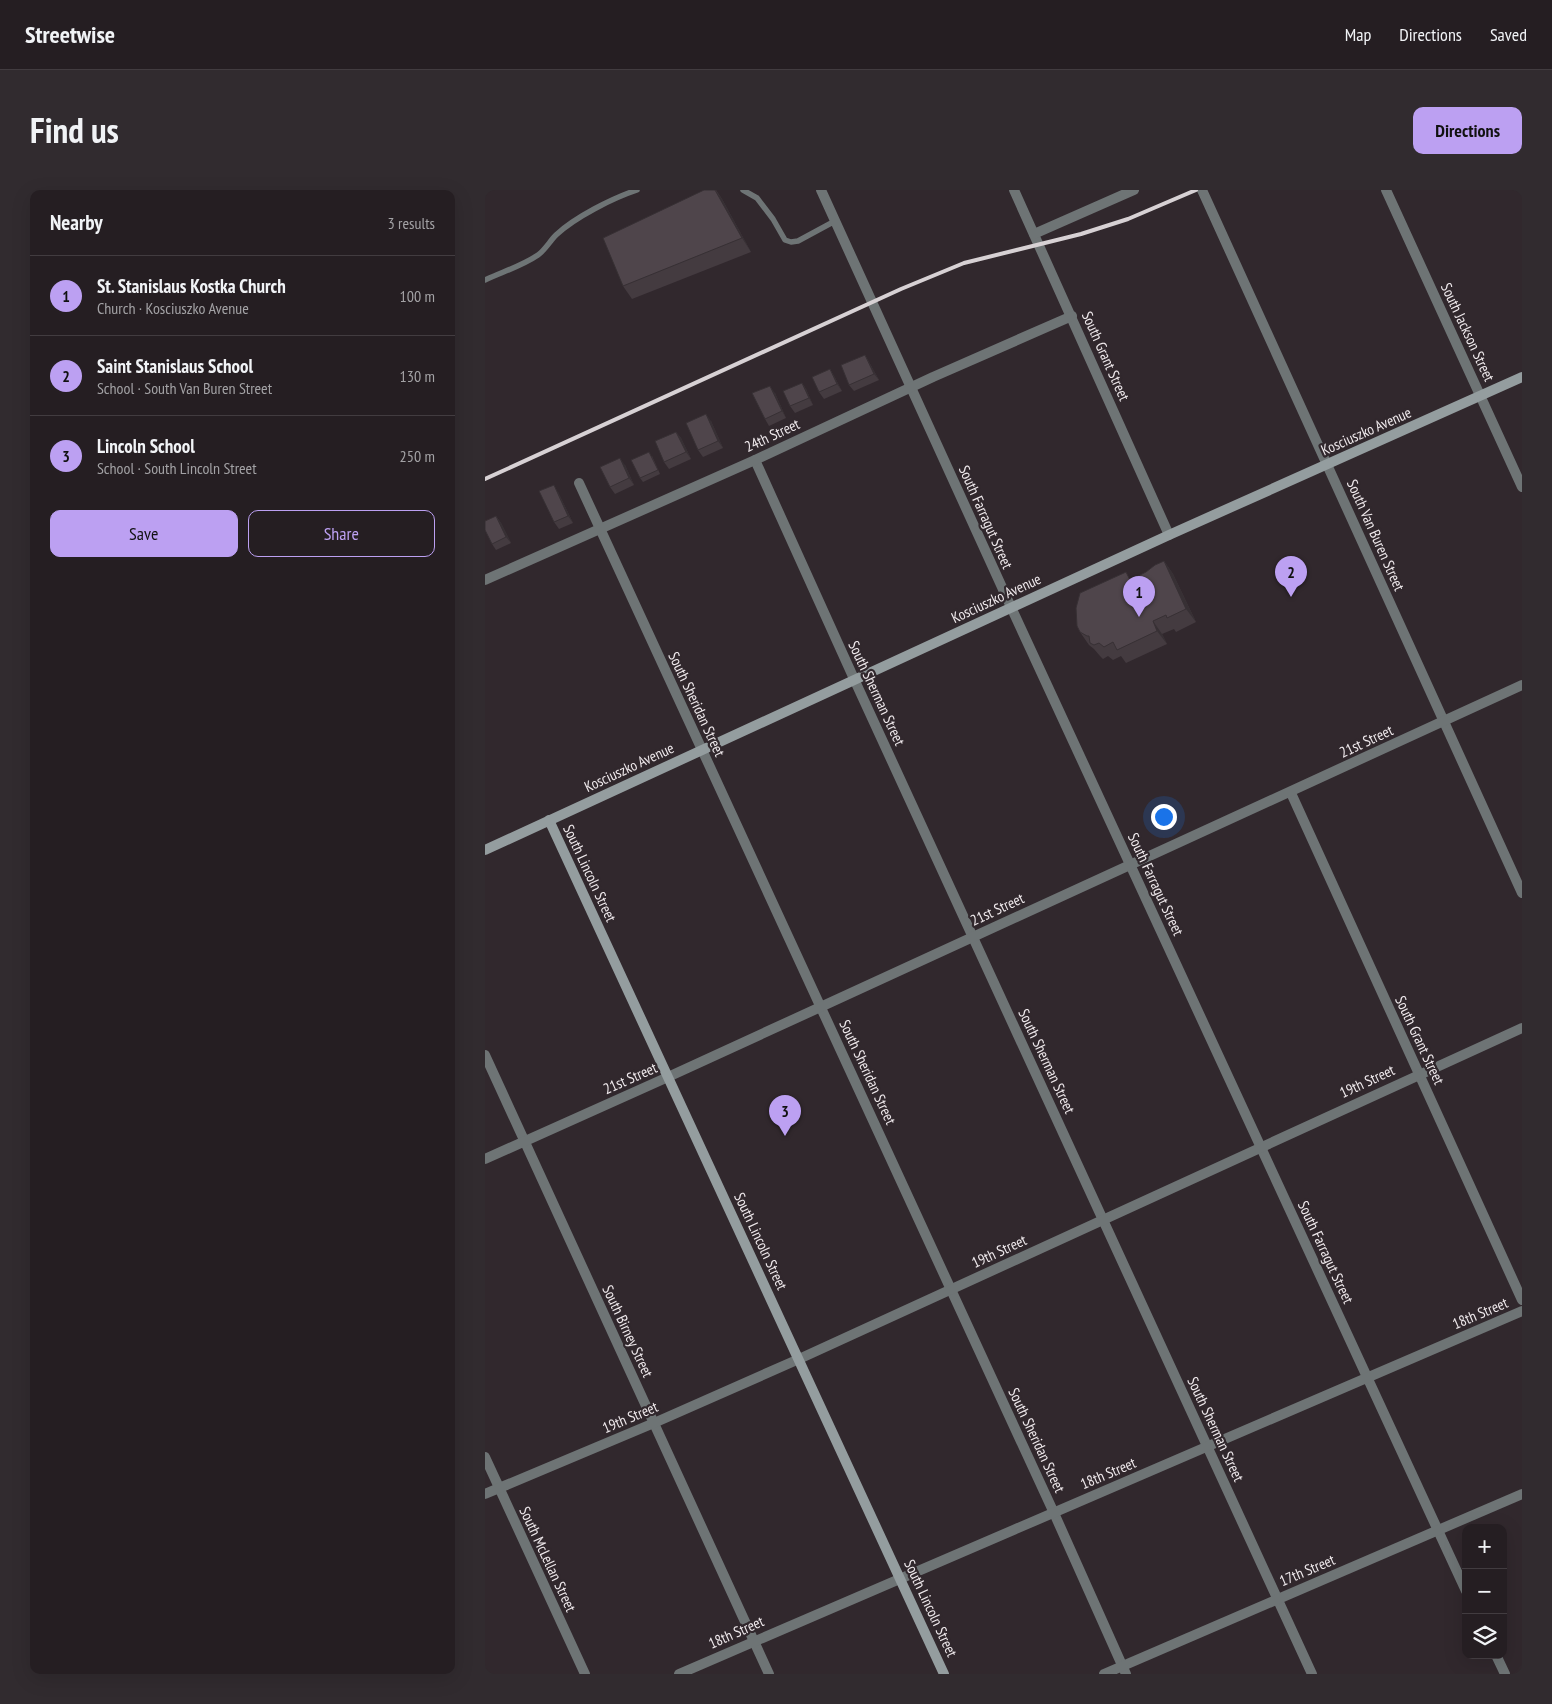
<!DOCTYPE html>
<html lang="en">
<head>
<meta charset="utf-8">
<style>
	:root { --surface:#251e22; --page:#312b2f; --text:#f1f3f6; --muted:#a3a2a5; --line:#423c40; --accent:#bca0f2 }
	body { margin:0; font-family:"PT Sans Narrow",sans-serif; background:var(--page); color:var(--text) }
	.controls { position:absolute; right:15px; bottom:15px; display:grid; overflow:hidden; border-radius:10px; box-shadow:0 5px 20px #0002 }
	.controls button { width:45px; height:45px; display:grid; place-items:center; padding:0; border:0; border-bottom:1px solid var(--line); background:var(--surface); color:var(--text); font:25px sans-serif }
	.you { position:absolute; left:678px; top:626px; width:18px; height:18px; margin:-12px; border:4px solid #fff; border-radius:50%; background:#1a73e8; box-shadow:0 0 0 8px #1a73e833 }
	.badge { display:grid; place-items:center; width:32px; height:32px; border-radius:50%; background:var(--accent); color:#111; font-size:16px; font-weight:700 }
	.pin { position:absolute; translate:-50% -41px; filter:drop-shadow(0 1px 2px #0008) }
	.pin::after { content:''; position:absolute; top:26px; width:18px; height:15px; background:inherit; clip-path:polygon(0 0,100% 0,50% 100%) }
	.list { margin:0; padding:0; list-style:none }
	h2 { display:flex; justify-content:space-between; align-items:center; height:65px; margin:0; padding:0 20px; font-size:21px }
	h2 small { font-size:16px; font-weight:400; color:var(--muted) }
	.list li { display:grid; grid-template-columns:32px 1fr auto; gap:15px; align-items:center; box-sizing:border-box; height:80px; padding:0 20px; border-top:1px solid var(--line) }
	.list b { display:block; font-size:19px; white-space:nowrap }
	.list p { margin:0; font-size:16px; white-space:nowrap; color:var(--muted) }
	.list em { font-size:16px; font-style:normal; color:var(--muted) }
	.actions { display:flex; gap:10px; padding:15px 20px }
	.actions a { flex:1; padding:11px 0; border:1px solid var(--accent); border-radius:10px; text-align:center; font-size:18px; color:var(--accent) }
	.actions .main { background:var(--accent); color:#111 }
	.icon { flex:none; width:28px; height:28px; fill:none; stroke:currentColor; stroke-width:2; stroke-linecap:round; stroke-linejoin:round }
	.map { position:relative; flex:none; width:1037px; height:1484px; overflow:hidden; border-radius:10px }
	header { display:flex; align-items:center; gap:30px; box-sizing:border-box; height:70px; padding:0 25px; background:var(--surface); border-bottom:1px solid var(--line) }
	header strong { font-size:24px }
	nav { display:flex; gap:28px; margin-inline-start:auto; font-size:18px }
	.intro { display:flex; align-items:center; justify-content:space-between; box-sizing:border-box; height:120px; padding:0 30px }
	h1 { margin:0; font-size:35px }
	.button { padding:12px 22px; border-radius:10px; background:var(--accent); color:#111; font-size:18px; font-weight:700 }
	main { display:flex; gap:30px; padding:0 30px }
	aside { flex:1; background:var(--surface); border-radius:10px; box-shadow:0 5px 20px #0002 }
	.map>svg:first-child { display:block }
</style>
</head>
<body>
<header>
<strong>Streetwise</strong>
<nav><a>Map</a><a>Directions</a><a>Saved</a></nav>
</header>
<div class="intro"><h1>Find us</h1><a class="button">Directions</a></div>
<main>
<aside>
<h2>Nearby<small>3 results</small></h2>
<ul class="list">
<li><span class="badge">1</span><div><b>St. Stanislaus Kostka Church</b><p>Church · Kosciuszko Avenue</p></div><em>100 m</em></li>
<li><span class="badge">2</span><div><b>Saint Stanislaus School</b><p>School · South Van Buren Street</p></div><em>130 m</em></li>
<li><span class="badge">3</span><div><b>Lincoln School</b><p>School · South Lincoln Street</p></div><em>250 m</em></li>
</ul>
<div class="actions"><a class="main">Save</a><a>Share</a></div>
</aside>
<div class="map">
<svg width="1037" height="1484" viewBox="0 0 1037 1484">
	<rect width="100%" height="100%" fill="#31282d"/>
	<g fill="none" stroke-linecap="round" stroke-linejoin="round">
		<!-- lane -->
		<g stroke="#6e7475" stroke-width="5.5">
			<path d="M258 0 272 8 288 29 300 50 306 52 313 51 350 31"/>
			<path d="M0 90C17 82 37 76 53 65 60 60 65 51 71 45 90 27 128 8 152 0"/>
		</g>
		<!-- street -->
		<g stroke="#6e7475" stroke-width="10">
			<path d="M336 0 526 417 981 1401"/>
			<path d="M529 0 684 345"/>
			<path d="M717 0 1037 703"/>
			<path d="M901 0 1037 297"/>
			<path d="M549 44 649 0"/>
			<path d="M270 270 370 491 827 1484"/>
			<path d="M94 293 569 1323 641 1484"/>
			<path d="M0 390 270 270 448 187 587 126"/>
			<path d="M806 603 1037 1110"/>
			<path d="M0 865 284 1484"/>
			<path d="M0 969 183 887 1037 495"/>
			<path d="M0 1267 100 1484"/>
			<path d="M0 1304 169 1233 314 1169 1037 838"/>
			<path d="M1011 1465 1020 1484"/>
			<path d="M194 1484 1037 1121"/>
			<path d="M619 1484 1037 1304"/>
		</g>
		<!-- secondary -->
		<g stroke="#949d9f" stroke-width="10">
			<path d="M64 630 459 1484"/>
			<path d="M0 660 684 345 1037 187"/>
		</g>
		<!-- rail -->
		<path stroke="#d7d1d4" stroke-width="4" d="M0 289 416 99 479 73 596 44 643 29 711 0"/>
	</g>
	<!-- wall -->
	<g fill="#443b40">
		<path d="M219 0H231L237 9 266 62 147 109 138 96Z"/>
		<path d="M380 165 384 172 394 190 369 201 364 195Z"/>
		<path d="M345 179 349 186 357 201 339 209 334 202Z"/>
		<path d="M317 193 321 199 328 215 310 223 305 216Z"/>
		<path d="M290 203 301 228 284 236 280 229Z"/>
		<path d="M226 231 238 258 218 267 213 260Z"/>
		<path d="M191 242 196 248 206 269 184 279 179 272Z"/>
		<path d="M167 266 175 284 158 292 155 288Z"/>
		<path d="M140 275 149 295 130 304 125 297Z"/>
		<path d="M73 302 88 333 74 339 69 332Z"/>
		<path d="M11 326 16 333 26 353 11 360 7 354Z"/>
		<path d="M679 371 688 384 711 432 691 442 689 439 677 444 682 454 641 473 636 466 628 470 623 466 618 469 615 466 609 459 604 455 595 442 646 389 661 382Z"/>
	</g>
	<!-- shaded-wall -->
	<g fill="#373034">
		<path d="M230 0 237 9 266 62 257 48Z"/>
		<path d="M380 165 384 172 394 190 389 184Z"/>
		<path d="M345 179 349 186 357 201 352 194Z"/>
		<path d="M317 193 321 199 328 215 324 208Z"/>
		<path d="M285 196 290 203 301 228 297 221Z"/>
		<path d="M221 224 226 231 238 258 233 251Z"/>
		<path d="M191 242 196 248 206 269 201 262Z"/>
		<path d="M135 268 140 275 149 295 144 288Z"/>
		<path d="M69 295 73 302 88 333 83 326Z"/>
		<path d="M11 326 16 333 26 353 21 347Z"/>
		<path d="M679 371 688 384 711 432 701 419Z"/>
		<path d="M668 431 677 444 682 454 672 441Z"/>
	</g>
	<!-- building -->
	<g fill="#4f454b" stroke="#373034">
		<path d="M219 0H230L257 48 138 96 118 48Z"/>
		<path d="M380 165 389 184 364 195 356 175Z"/>
		<path d="M345 179 352 194 334 202 327 187Z"/>
		<path d="M317 193 324 208 305 216 298 201Z"/>
		<path d="M285 196 297 221 280 229 267 203Z"/>
		<path d="M221 224 233 251 213 260 201 233Z"/>
		<path d="M191 242 201 262 179 272 170 251Z"/>
		<path d="M164 262 173 280 155 288 146 270Z"/>
		<path d="M135 268 144 288 125 297 115 277Z"/>
		<path d="M69 295 83 326 69 332 54 301Z"/>
		<path d="M11 326 21 347 7 354 0 340V331Z"/>
		<path d="M679 371 701 419 682 428 681 425 668 431 672 441 632 460 628 452 619 457 614 453 609 455 605 453 604 446H602L595 442 592 436 591 418 595 403 641 382 645 390 661 382 670 375Z"/>
	</g>
	<g text-anchor="middle" dominant-baseline="central" stroke-width="4.5" stroke-linejoin="round" paint-order="stroke">
		<!-- street labels -->
		<g font-size="15" fill="#f0eaed" stroke="#31282d">
			<text transform="translate(983 142) rotate(65)">South Jackson Street</text>
			<text transform="translate(621 166) rotate(66)">South Grant Street</text>
			<text transform="translate(881 241) rotate(-24)">Kosciuszko Avenue</text>
			<text transform="translate(287 245) rotate(-25)">24th Street</text>
			<text transform="translate(501 327) rotate(66)">South Farragut Street</text>
			<text transform="translate(891 345) rotate(66)">South Van Buren Street</text>
			<text transform="translate(511 408) rotate(-25)">Kosciuszko Avenue</text>
			<text transform="translate(392 503) rotate(65)">South Sherman Street</text>
			<text transform="translate(212 514) rotate(65)">South Sheridan Street</text>
			<text transform="translate(881 551) rotate(-25)">21st Street</text>
			<text transform="translate(144 577) rotate(-25)">Kosciuszko Avenue</text>
			<text transform="translate(105 683) rotate(65)">South Lincoln Street</text>
			<text transform="translate(671 694) rotate(65)">South Farragut Street</text>
			<text transform="translate(512 719) rotate(-25)">21st Street</text>
			<text transform="translate(935 850) rotate(65)">South Grant Street</text>
			<text transform="translate(562 871) rotate(65)">South Sherman Street</text>
			<text transform="translate(383 882) rotate(65)">South Sheridan Street</text>
			<text transform="translate(145 888) rotate(-24)">21st Street</text>
			<text transform="translate(882 891) rotate(-25)">19th Street</text>
			<text transform="translate(276 1051) rotate(65)">South Lincoln Street</text>
			<text transform="translate(514 1061) rotate(-25)">19th Street</text>
			<text transform="translate(841 1062) rotate(65)">South Farragut Street</text>
			<text transform="translate(995 1123) rotate(-23)">18th Street</text>
			<text transform="translate(143 1141) rotate(65)">South Birney Street</text>
			<text transform="translate(145 1227) rotate(-23)">19th Street</text>
			<text transform="translate(731 1239) rotate(65)">South Sherman Street</text>
			<text transform="translate(552 1250) rotate(65)">South Sheridan Street</text>
			<text transform="translate(623 1283) rotate(-23)">18th Street</text>
			<text transform="translate(63 1369) rotate(65)">South McLellan Street</text>
			<text transform="translate(822 1380) rotate(-23)">17th Street</text>
			<text transform="translate(446 1418) rotate(65)">South Lincoln Street</text>
			<text transform="translate(251 1442) rotate(-24)">18th Street</text>
		</g>
	</g>
</svg>
<div class="controls">
<button>+</button>
<button>−</button>
<button><svg class="icon" aria-label="layers" viewBox="0 0 24 24"><path d="M12 4l9 5-9 5-9-5zM3 14l9 5 9-5"/></svg></button>
</div>
<div class="you"></div>
<div class="pin badge" style="left:654px;top:427px">1</div>
<div class="pin badge" style="left:806px;top:407px">2</div>
<div class="pin badge" style="left:300px;top:946px">3</div>
</div>
</main>
</body>
</html>
